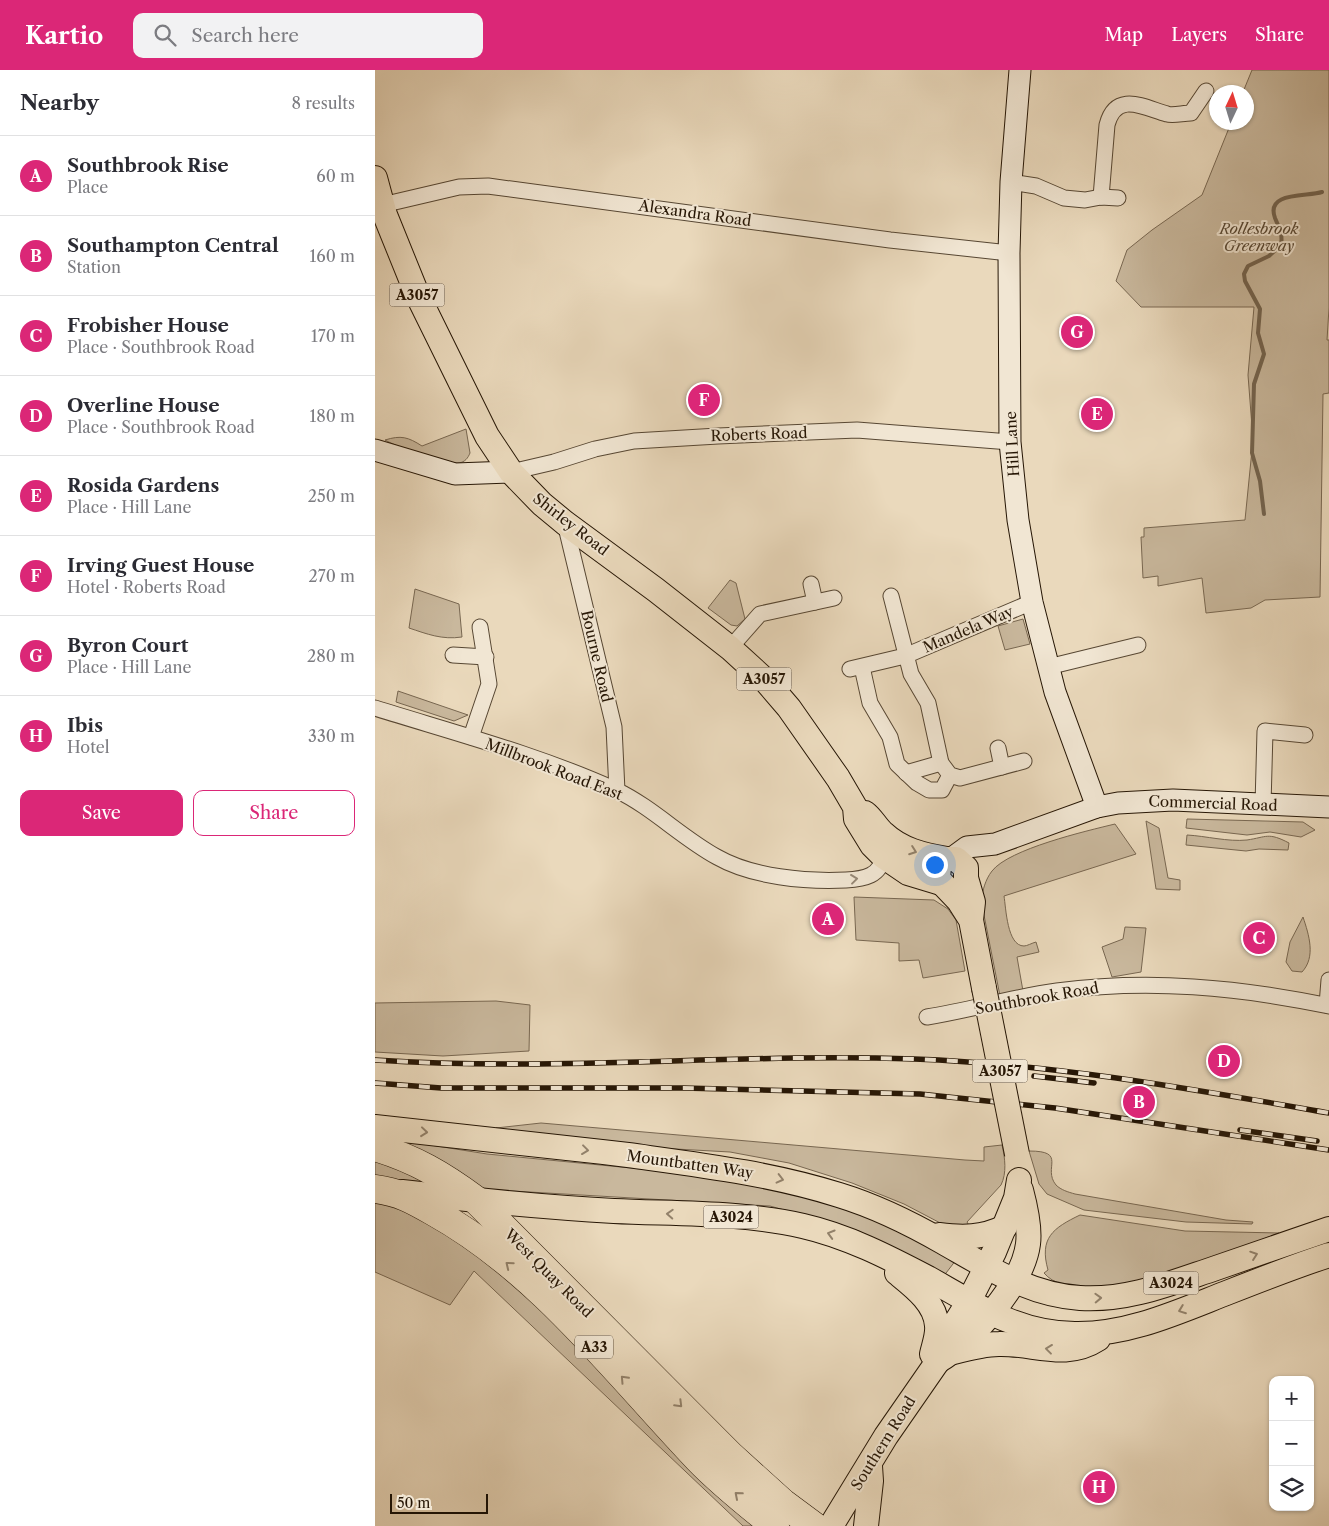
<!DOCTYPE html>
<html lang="en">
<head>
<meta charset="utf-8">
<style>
	:root { --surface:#fff; --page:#f2f2f3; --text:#2b2b33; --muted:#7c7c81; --line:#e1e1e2; --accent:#db2777 }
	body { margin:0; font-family:"Libre Caslon Text",serif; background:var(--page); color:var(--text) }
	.controls { position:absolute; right:15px; bottom:15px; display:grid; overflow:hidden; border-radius:10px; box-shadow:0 1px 4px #0004 }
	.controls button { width:45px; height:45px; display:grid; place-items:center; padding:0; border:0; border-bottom:1px solid var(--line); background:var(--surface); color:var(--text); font:25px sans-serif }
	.compass { position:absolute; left:834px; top:15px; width:45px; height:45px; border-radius:50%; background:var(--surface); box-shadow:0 1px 4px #0004; rotate:4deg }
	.scale { position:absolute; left:15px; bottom:12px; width:98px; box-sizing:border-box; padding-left:5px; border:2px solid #261605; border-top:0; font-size:14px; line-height:18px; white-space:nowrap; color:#261605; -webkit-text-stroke:4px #f1e6d3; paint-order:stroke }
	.you { position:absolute; left:559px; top:794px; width:18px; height:18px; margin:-12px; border:4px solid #fff; border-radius:50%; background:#1a73e8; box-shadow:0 0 0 8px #1a73e833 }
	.badge { display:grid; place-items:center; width:32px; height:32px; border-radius:50%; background:var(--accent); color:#fff; font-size:16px; font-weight:700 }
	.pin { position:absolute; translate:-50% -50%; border:2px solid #fff; box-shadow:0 1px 5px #0006 }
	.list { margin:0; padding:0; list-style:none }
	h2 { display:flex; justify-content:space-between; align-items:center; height:65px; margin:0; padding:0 20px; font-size:21px }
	h2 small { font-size:16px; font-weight:400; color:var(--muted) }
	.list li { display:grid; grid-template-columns:32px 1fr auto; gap:15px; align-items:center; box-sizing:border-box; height:80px; padding:0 20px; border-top:1px solid var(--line) }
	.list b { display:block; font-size:19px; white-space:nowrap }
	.list p { margin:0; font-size:16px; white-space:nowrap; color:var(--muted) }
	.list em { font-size:16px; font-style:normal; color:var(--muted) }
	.actions { display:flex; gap:10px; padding:15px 20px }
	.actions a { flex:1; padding:11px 0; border:1px solid var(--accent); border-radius:10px; text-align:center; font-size:18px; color:var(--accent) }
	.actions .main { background:var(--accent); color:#fff }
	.icon { flex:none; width:28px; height:28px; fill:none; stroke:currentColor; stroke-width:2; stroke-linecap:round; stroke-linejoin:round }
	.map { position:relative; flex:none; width:954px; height:1456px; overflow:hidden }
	header { display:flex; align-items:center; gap:30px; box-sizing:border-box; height:70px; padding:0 25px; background:var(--accent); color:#fff }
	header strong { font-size:24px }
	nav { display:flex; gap:28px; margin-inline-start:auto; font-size:18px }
	.search { width:350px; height:45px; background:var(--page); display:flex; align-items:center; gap:12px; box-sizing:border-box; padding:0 18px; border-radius:10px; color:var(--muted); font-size:19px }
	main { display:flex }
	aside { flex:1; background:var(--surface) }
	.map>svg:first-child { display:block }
</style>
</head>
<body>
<header>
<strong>Kartio</strong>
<div class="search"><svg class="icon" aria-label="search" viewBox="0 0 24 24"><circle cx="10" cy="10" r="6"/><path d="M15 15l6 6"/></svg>Search here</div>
<nav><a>Map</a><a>Layers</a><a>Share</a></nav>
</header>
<main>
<aside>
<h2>Nearby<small>8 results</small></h2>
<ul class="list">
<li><span class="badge">A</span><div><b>Southbrook Rise</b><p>Place</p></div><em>60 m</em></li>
<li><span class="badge">B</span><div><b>Southampton Central</b><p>Station</p></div><em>160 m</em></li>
<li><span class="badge">C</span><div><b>Frobisher House</b><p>Place · Southbrook Road</p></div><em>170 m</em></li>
<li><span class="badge">D</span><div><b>Overline House</b><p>Place · Southbrook Road</p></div><em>180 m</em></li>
<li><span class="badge">E</span><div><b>Rosida Gardens</b><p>Place · Hill Lane</p></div><em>250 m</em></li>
<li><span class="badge">F</span><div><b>Irving Guest House</b><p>Hotel · Roberts Road</p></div><em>270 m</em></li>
<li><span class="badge">G</span><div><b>Byron Court</b><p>Place · Hill Lane</p></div><em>280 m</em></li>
<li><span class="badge">H</span><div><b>Ibis</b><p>Hotel</p></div><em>330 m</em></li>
</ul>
<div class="actions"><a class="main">Save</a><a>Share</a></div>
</aside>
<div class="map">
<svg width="954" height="1456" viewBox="0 0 954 1456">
	<rect width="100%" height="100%" fill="#ead9bc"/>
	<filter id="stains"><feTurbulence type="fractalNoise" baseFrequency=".004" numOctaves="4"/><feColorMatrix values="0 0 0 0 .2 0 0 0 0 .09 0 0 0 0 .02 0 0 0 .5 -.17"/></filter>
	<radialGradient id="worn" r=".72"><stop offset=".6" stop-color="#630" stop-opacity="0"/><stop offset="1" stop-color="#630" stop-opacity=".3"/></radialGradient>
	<!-- green -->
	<g fill="#c9b89d" stroke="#786751">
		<path d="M877 0H954V238L952 270H954V323L948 324 945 527 890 530 876 538 831 543 827 508 783 516V506L768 508 766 467H769V458L870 450 878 370 873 305 879 237H766L741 211 752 180 777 160 827 125 856 53 872 52V22H868Z"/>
		<path d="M91 359 95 383C93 388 90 392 84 393 69 394 24 378 10 370 26 365 33 367 47 376Z"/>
		<path d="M355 510 361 513 370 549 362 556 356 555 333 538Z"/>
		<path d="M40 519 84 534 87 567C67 570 52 564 34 558Z"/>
		<path d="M648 549 655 574 630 580 623 556Z"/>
		<path d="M23 621 93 645 79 651 21 632Z"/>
		<path d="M812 749 928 752 940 760 926 767 895 762 872 765 811 758Z"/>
		<path d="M771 751 784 758 793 808 805 810V820L781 819Z"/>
		<path d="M740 754 761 784 629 826C631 838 632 876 649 876 652 876 657 873 661 872L664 882 642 887 648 921 625 926 606 830C608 820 610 810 617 801 634 779 711 761 740 754Z"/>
		<path d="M812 765C831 766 853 772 872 770 892 767 893 762 914 773L913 780 884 779 871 781 811 775Z"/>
		<path d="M479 827 559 830 573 839 581 850 590 901 548 908 544 890 524 891V873L481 870Z"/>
		<path d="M928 847C934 865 941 887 927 902L917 901 911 892 915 872Z"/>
		<path d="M750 857 771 858 766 902 737 907 727 877 748 869Z"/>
		<path d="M121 931 155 935 154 981 68 986 0 982V933Z"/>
		<path d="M166 1053 590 1090 609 1091V1077L627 1075C630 1088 632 1103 626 1115L592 1152 596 1159 571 1156 529 1134 477 1113 414 1093 355 1082 265 1077 121 1058Z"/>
		<path d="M5 1067 112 1084 359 1108 493 1145 581 1190 568 1207 484 1161 395 1136 103 1119Z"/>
		<path d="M654 1081C693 1081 667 1098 681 1115 686 1120 693 1122 700 1124L851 1150 878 1152 877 1154 811 1152 709 1140 672 1124 664 1114Z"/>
		<path d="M0 1087 63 1113 0 1108Z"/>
		<path d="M0 1129 18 1131 108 1185 390 1456H368L99 1201 75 1235 0 1202Z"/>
		<path d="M705 1145 810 1161 904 1163C858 1180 706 1247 669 1203L673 1200C664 1168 678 1158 705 1145Z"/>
	</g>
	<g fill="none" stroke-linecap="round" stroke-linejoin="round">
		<!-- stream -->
		<path stroke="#73634e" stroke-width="4" d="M889 444 885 411 877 383 879 314 889 284 883 263 885 239 870 211 869 204 873 196 894 186 906 175C908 164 904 158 900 148 890 121 933 127 947 122"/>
		<defs>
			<g id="street">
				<path d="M636 112 661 116 689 128 710 130 726 127 743 128"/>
				<path d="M726 127 732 55C741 20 770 38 792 44 798 46 808 43 816 43L831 21"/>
				<path d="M7 135 84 117 113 116 515 170 634 183"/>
				<path d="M136 402 179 392 220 379 259 371 343 366 482 360 635 372"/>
				<path d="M190 453 239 657 242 721"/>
				<path d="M436 514 440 532"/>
				<path d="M516 526 536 604 553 633 566 693 575 705 585 708 649 691"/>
				<path d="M355 578 385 544 459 528"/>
				<path d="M78 585 111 587"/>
				<path d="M487 597 495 633 515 667 522 694 542 713 554 720H567L575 705"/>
				<path d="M673 597 763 575"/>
				<path d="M475 599 530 586 657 532"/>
				<path d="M0 638C80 663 164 685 241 720 277 737 307 768 342 787 377 807 431 812 471 810 489 809 506 806 508 786"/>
				<path d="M96 667 114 614 105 557"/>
				<path d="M623 678 627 697"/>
				<path d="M531 703 566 693"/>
				<path d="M888 735 890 661 930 665"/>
				<path d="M952 935 954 910"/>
				<path d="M552 947C596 940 638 927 682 921 774 909 863 917 954 936"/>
			</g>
			<g id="secondary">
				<path d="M645 0 636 112 634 183 635 372 643 450 657 532 680 622 722 737"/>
				<path d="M0 380 80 404 136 402"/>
				<path d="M577 788 592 777 620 774 722 737 743 733 798 730 954 737"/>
			</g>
			<g id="primary">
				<path d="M0 108 10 145 42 224 112 366 136 402 167 434 190 453 281 520 355 578 390 610 414 638 463 708 480 737 481 749 497 775 508 786 533 803 566 813"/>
				<path d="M490 743C497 748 501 757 508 763 526 780 548 785 572 789"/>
				<path d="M596 850 584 831 563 809 564 795 572 789H581L591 798V808L598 832 596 850 609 918"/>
				<path d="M0 1057C85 1066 169 1075 253 1085 325 1095 394 1103 464 1125 500 1136 535 1153 568 1172 612 1197 654 1225 705 1228 753 1231 796 1213 841 1198 878 1185 916 1172 954 1159"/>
				<path d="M27 1122C97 1130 168 1137 239 1141 301 1144 367 1142 428 1156 472 1166 513 1187 553 1208 601 1235 643 1264 700 1264 754 1265 805 1241 854 1222 887 1209 920 1196 954 1185"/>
				<path d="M564 1165C588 1168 607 1168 630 1157"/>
				<path d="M522 1203C538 1216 561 1233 562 1256 563 1265 559 1275 557 1284"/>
				<path d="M579 1282C594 1278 609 1274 624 1274 659 1273 691 1290 723 1269"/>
				<path d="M563 1291C597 1271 648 1214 653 1174 655 1159 650 1135 646 1120"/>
				<path d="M456 1456 511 1366 563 1291 571 1268 593 1233 619 1182 641 1128 644 1110"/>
				<path d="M491 1456 496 1411 495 1396"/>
			</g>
			<g id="highway">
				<path d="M0 1077C40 1089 67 1105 101 1130L355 1385 408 1433 439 1456"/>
				<path d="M0 1119C24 1122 38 1130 59 1142 165 1201 241 1303 323 1389 347 1414 374 1435 400 1456"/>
			</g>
		</defs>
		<!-- street casing -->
		<use href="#street" stroke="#574733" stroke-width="17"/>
		<!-- secondary casing -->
		<use href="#secondary" stroke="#261605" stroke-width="23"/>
		<!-- primary casing -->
		<use href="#primary" stroke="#261605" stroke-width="26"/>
		<!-- highway casing -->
		<use href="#highway" stroke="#261605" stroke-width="29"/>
		<!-- street -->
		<use href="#street" stroke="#f1e6d3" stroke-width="15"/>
		<!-- secondary -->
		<use href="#secondary" stroke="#f1e6d3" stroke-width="21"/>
		<!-- primary -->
		<use href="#primary" stroke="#ead9bc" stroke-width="24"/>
		<!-- highway -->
		<use href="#highway" stroke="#ead9bc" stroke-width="28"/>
		<defs>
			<g id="rail">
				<path d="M0 990C180 1002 359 983 539 989 679 994 817 1019 954 1043"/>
				<path d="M659 1006 719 1013"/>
				<path d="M0 1013 66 1018H308L545 1024 680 1038 954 1080"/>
				<path d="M865 1060 942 1071"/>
			</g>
		</defs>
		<!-- rail casing -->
		<use href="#rail" stroke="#261605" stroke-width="5.5"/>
		<!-- rail -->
		<use href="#rail" stroke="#f1e6d3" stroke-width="4" stroke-dasharray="11" stroke-linecap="butt"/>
		<defs>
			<path id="primary-bridge" d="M609 918 642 1084"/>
		</defs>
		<!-- primary-bridge casing -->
		<use href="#primary-bridge" stroke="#261605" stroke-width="26" stroke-linecap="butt"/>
		<!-- primary-bridge -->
		<use href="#primary-bridge" stroke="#ead9bc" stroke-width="24"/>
	</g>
	<!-- one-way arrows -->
	<defs><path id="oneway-chevron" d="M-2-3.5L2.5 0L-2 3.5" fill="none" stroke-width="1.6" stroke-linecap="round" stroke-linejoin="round" transform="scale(1.25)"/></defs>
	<g stroke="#92816a">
		<use href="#oneway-chevron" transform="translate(538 781) rotate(20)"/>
		<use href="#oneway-chevron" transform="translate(49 1062) rotate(6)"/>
		<use href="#oneway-chevron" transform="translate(210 1080) rotate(7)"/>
		<use href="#oneway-chevron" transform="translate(405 1109) rotate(14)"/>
		<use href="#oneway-chevron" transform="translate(295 1144) rotate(-177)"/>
		<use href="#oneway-chevron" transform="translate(456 1164) rotate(-164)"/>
		<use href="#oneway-chevron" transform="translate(879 1185) rotate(-19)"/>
		<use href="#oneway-chevron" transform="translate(134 1195) rotate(-141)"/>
		<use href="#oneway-chevron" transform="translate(723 1228) rotate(-2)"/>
		<use href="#oneway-chevron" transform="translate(807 1240) rotate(159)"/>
		<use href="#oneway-chevron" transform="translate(674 1279) rotate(-173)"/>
		<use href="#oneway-chevron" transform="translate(249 1309) rotate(-133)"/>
		<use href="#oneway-chevron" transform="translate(304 1334) rotate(45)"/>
		<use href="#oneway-chevron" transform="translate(363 1425) rotate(-139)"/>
	</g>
	<use stroke="#968876" href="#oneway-chevron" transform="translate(479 809) rotate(-7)"/>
	<g text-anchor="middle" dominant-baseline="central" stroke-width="4" stroke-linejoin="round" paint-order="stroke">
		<!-- shield labels -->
		<g fill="#f1e6d3" stroke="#635443" stroke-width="1">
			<rect x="14.5" y="213.5" width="55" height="23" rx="4"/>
			<rect x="361.5" y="597.5" width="55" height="23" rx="4"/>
			<rect x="597.5" y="989.5" width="55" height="23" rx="4"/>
			<rect x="328.5" y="1135.5" width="55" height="23" rx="4"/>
			<rect x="768.5" y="1201.5" width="55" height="23" rx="4"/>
			<rect x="200" y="1265.5" width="38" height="23" rx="4"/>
		</g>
		<g font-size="14" font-weight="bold" fill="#261605">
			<text x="42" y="225">A3057</text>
			<text x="389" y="609">A3057</text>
			<text x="625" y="1001">A3057</text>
			<text x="356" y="1147">A3024</text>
			<text x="796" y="1213">A3024</text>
			<text x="219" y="1277">A33</text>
		</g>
		<!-- street labels -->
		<g font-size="15" fill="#261605" stroke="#f1e6d3">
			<text transform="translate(320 143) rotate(8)">Alexandra Road</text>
			<text transform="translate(384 364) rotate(-2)">Roberts Road</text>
			<text transform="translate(637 374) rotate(-93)">Hill Lane</text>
			<text transform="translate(196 454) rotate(38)">Shirley Road</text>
			<text transform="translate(593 559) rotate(-23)">Mandela Way</text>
			<text transform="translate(222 586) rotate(77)">Bourne Road</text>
			<text transform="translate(179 699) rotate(21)">Millbrook Road East</text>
			<text transform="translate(838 733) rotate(2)">Commercial Road</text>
			<text transform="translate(662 928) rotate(-10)">Southbrook Road</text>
			<text transform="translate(315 1094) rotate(8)">Mountbatten Way</text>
			<text transform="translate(174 1203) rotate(45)">West Quay Road</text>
			<text transform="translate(508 1373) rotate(-58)">Southern Road</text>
		</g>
		<!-- park labels -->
		<g font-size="15" font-style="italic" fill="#574733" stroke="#f1e6d3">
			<text x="884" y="158">Rollesbrook<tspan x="884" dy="17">Greenway</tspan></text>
		</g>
	</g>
	<rect width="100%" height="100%" filter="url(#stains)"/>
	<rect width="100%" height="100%" fill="url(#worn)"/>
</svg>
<div class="controls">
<button>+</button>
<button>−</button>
<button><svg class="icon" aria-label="layers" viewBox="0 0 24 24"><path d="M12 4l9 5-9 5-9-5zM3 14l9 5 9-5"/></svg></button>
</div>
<svg class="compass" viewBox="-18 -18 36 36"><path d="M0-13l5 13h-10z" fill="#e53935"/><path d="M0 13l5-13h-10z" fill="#7c7c81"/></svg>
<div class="scale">50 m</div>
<div class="you"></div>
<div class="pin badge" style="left:453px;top:849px">A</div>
<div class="pin badge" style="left:764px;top:1032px">B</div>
<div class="pin badge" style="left:884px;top:868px">C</div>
<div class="pin badge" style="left:849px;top:991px">D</div>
<div class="pin badge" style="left:722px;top:344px">E</div>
<div class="pin badge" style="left:329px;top:330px">F</div>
<div class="pin badge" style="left:702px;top:262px">G</div>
<div class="pin badge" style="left:724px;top:1417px">H</div>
</div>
</main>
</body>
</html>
